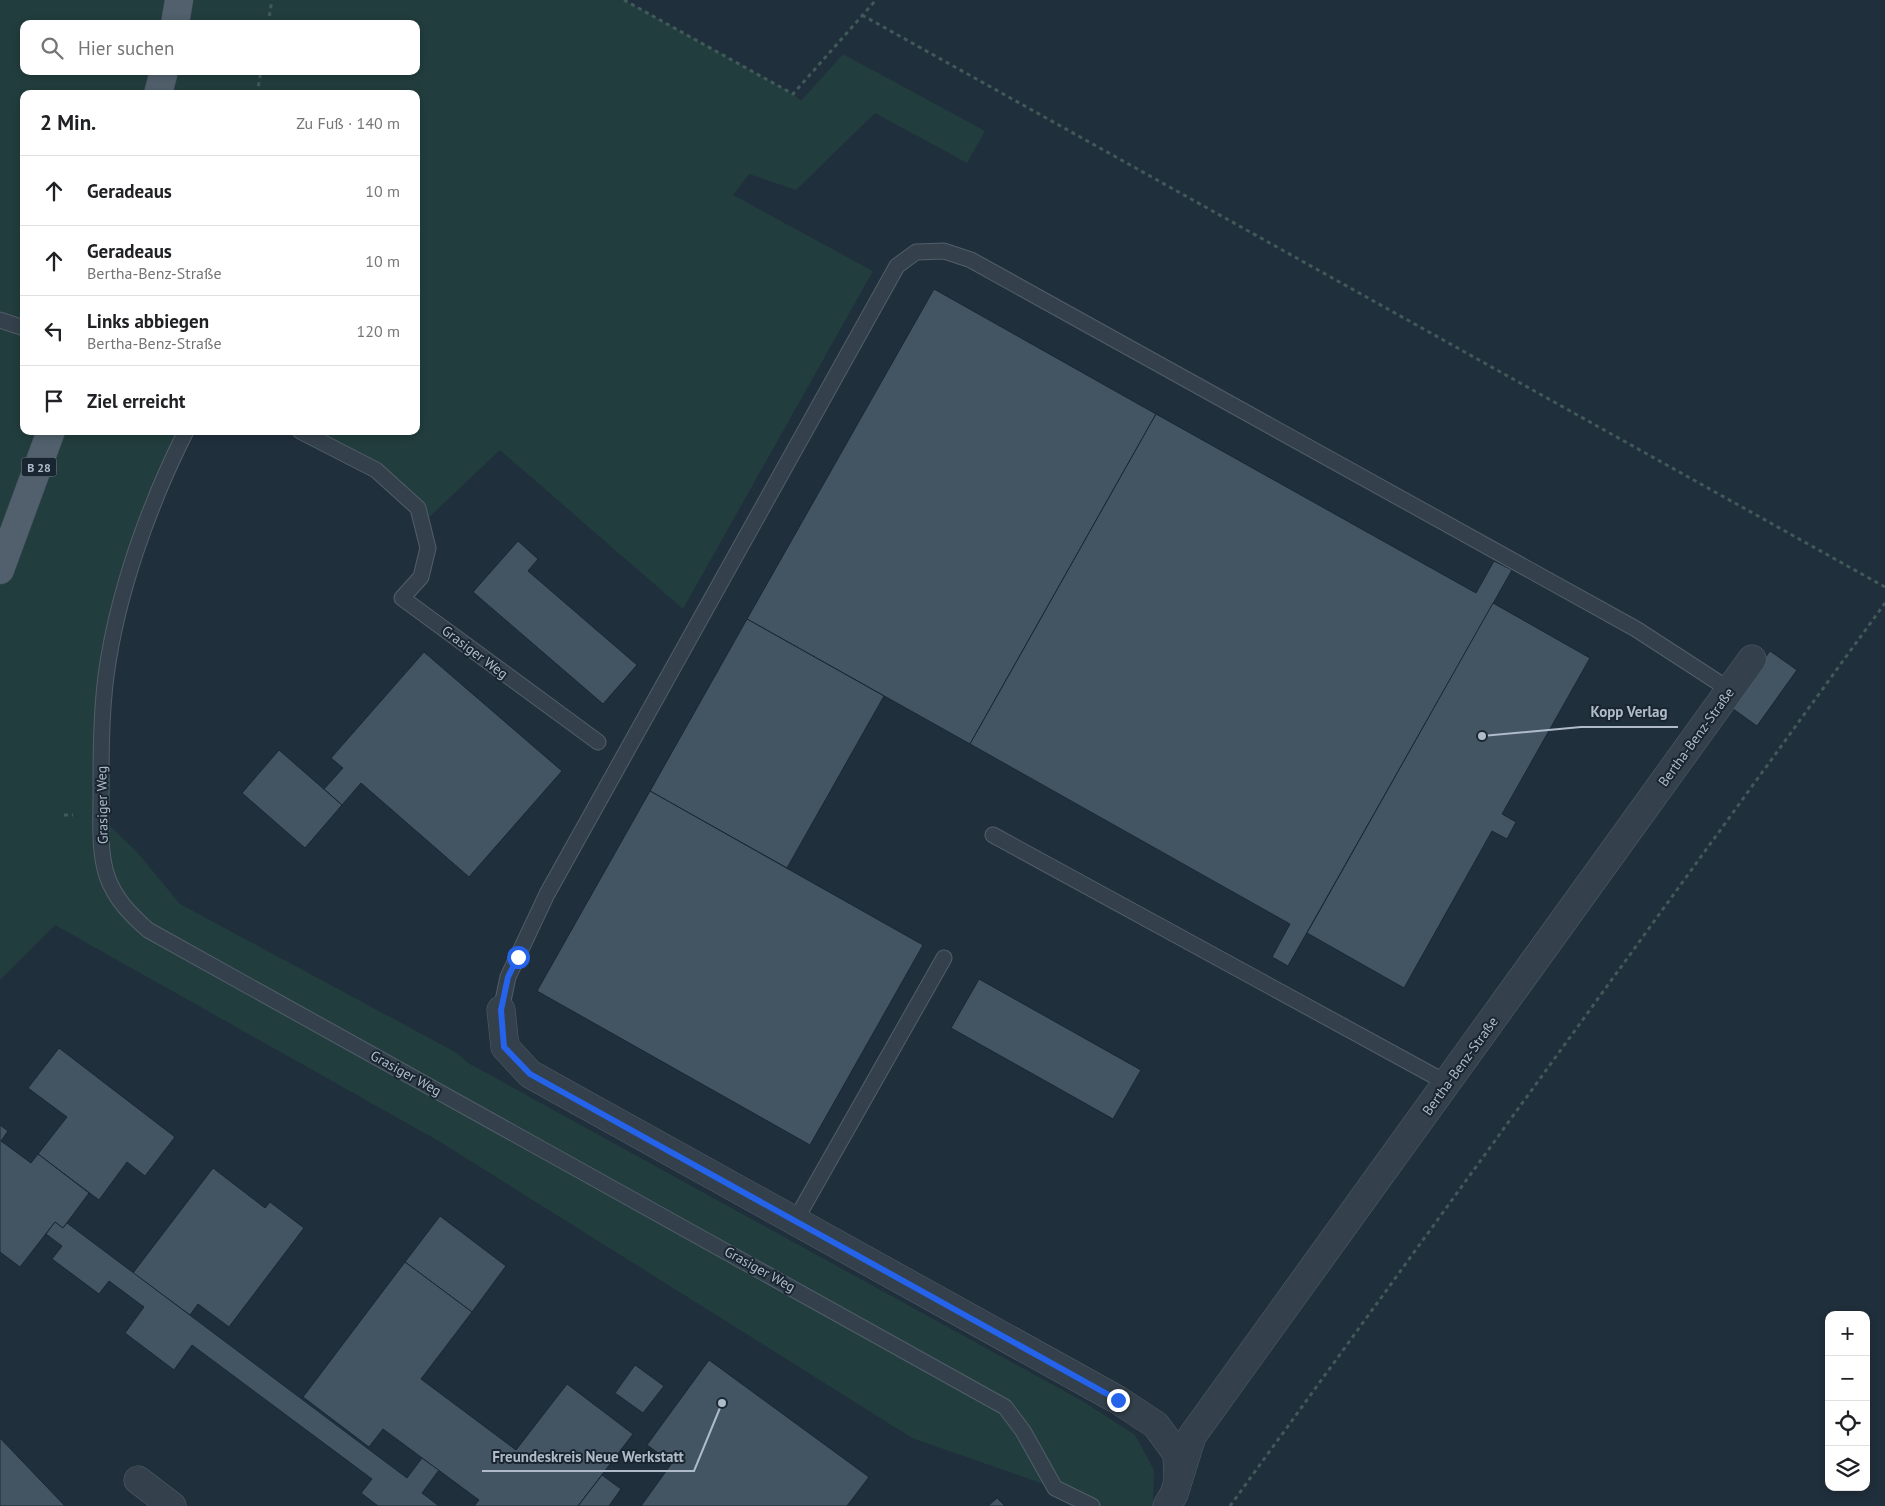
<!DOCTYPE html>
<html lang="de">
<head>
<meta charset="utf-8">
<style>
	:root { --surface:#fff; --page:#f6f6f6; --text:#202124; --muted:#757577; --line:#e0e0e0 }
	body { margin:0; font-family:"PT Sans",sans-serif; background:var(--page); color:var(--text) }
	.controls { position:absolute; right:15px; bottom:15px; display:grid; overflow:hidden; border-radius:10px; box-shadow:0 2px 8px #0003 }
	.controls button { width:45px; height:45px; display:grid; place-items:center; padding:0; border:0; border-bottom:1px solid var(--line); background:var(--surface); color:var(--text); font:25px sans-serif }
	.stop { position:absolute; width:15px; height:15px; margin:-11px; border:4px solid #2563eb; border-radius:50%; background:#fff }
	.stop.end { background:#2563eb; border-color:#fff; box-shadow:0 1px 5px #0008 }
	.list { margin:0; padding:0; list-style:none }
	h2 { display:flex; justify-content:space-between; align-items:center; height:65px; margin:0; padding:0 20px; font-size:21px }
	h2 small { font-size:16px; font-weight:400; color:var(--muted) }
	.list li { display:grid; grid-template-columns:32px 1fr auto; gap:15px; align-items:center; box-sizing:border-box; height:70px; padding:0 20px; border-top:1px solid var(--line) }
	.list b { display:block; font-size:19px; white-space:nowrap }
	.list p { margin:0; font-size:16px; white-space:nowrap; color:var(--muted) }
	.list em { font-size:16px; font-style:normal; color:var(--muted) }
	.icon { flex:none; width:28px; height:28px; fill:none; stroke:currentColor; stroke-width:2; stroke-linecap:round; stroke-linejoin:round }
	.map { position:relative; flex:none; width:1885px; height:1506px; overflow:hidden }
	.search { position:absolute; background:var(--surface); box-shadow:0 2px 8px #0003; left:20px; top:20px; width:400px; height:55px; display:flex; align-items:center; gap:12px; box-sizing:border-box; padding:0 18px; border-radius:10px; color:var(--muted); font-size:19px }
	.panel { position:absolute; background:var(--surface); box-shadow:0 2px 8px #0003; left:20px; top:90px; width:400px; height:345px; border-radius:10px }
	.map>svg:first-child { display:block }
</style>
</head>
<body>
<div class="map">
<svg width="1885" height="1506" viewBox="0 0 1885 1506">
	<rect width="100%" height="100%" fill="#202f3c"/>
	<!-- green -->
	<path fill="#223d3d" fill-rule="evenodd" d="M0 0H624L793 94 801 101 843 54 985 131 967 163 875 113 796 190 749 174 733 195 873 271 683 609 500 450 424 522 376 470 290 431H416V94H24V431H186L140 539 106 676 101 817 137 852 180 904 457 1053 468 1063 1084 1402 1135 1435 1154 1470 1153 1506H1095L1055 1488 912 1438 442 1143 55 925 0 980ZM24 24H416V71H24Z"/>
	<!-- building -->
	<g fill="#435563" stroke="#1b2833">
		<path d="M934 289 1156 414 970 744 747 619Z"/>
		<path d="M1156 414 1476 593 1494 561 1512 570 1288 966 1272 957 1290 924 970 744Z"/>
		<path d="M518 541 538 559 528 571 637 665 603 704 473 592Z"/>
		<path d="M1493 603 1590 658 1502 814 1516 822 1507 839 1492 831 1404 988 1307 933Z"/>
		<path d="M747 619 884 696 787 868 650 791Z"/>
		<path d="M1770 651 1797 670 1757 726 1729 706Z"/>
		<path d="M424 652 562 771 469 877 361 783 342 805 324 789 343 768 331 758Z"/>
		<path d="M279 750 342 805 305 848 242 793Z"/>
		<path d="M650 791 923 945 810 1145 537 991Z"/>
		<path d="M979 979 1141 1070 1113 1119 951 1028Z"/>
		<path d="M59 1048 175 1137 145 1176 127 1162 99 1200 38 1154 67 1117 28 1088Z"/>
		<path d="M0 1125 8 1131 1 1141 31 1163 38 1154 89 1193 63 1228 55 1222 20 1267 0 1252Z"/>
		<path d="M213 1168 265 1208 270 1202 304 1228 229 1327 198 1304 190 1315 133 1273Z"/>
		<path d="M440 1216 506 1266 472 1312 405 1262Z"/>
		<path d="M55 1222 63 1228 67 1223 407 1478 422 1458 439 1470 422 1493 439 1506H378L361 1493 372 1479 192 1345 174 1370 125 1333 144 1307 109 1281 99 1294 52 1259 62 1246 46 1234Z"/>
		<path d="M405 1262 472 1312 421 1379 516 1450 567 1384 633 1434 578 1506H474L479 1500 383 1429 369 1447 303 1397Z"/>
		<path d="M709 1360 869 1477 847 1506H641L672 1463 647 1445Z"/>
		<path d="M635 1365 664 1386 643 1413 615 1393Z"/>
		<path d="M0 1438 65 1506H0Z"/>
		<path d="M602 1475 621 1489 609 1506H578Z"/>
		<path d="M997 1498 1005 1506H988Z"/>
	</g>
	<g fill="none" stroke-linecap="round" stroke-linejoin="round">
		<defs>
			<g id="lane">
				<path d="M0 320 24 328"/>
				<path d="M186 431C149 505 117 593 106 676 101 715 101 757 101 797 101 822 99 852 107 876 115 899 130 914 148 930L1005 1407 1023 1431 1055 1488 1092 1506"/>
				<path d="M300 431 376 470 418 508 428 548 421 577 402 598 598 742"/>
				<path d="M993 835 1447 1083"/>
				<path d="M501 1010 508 977 547 894 897 266 916 252 944 251 971 260 1636 629 1730 690"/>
				<path d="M795 1221 944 958"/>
			</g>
			<g id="street">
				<path d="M501 1010 505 1047 530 1074 1118 1400 1156 1425 1177 1454 1178 1477"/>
				<path d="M138 1480 172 1506"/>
				<path d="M1167 1506 1174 1494 1192 1436 1752 659"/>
			</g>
			<g id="primary">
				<path d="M175 24 179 0"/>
				<path d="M158 94 164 71"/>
				<path d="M0 570 51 431"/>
			</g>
		</defs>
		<!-- lane casing -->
		<use href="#lane" stroke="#525e6a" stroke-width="17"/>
		<!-- street casing -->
		<use href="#street" stroke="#525e6a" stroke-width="29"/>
		<!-- primary casing -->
		<use href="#primary" stroke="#3d4a55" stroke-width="29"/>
		<!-- path -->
		<g stroke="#405959" stroke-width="3" stroke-dasharray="4 4" stroke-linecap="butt">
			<path d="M624 0 793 94 876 0"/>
			<path d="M862 15 1885 587"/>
			<path d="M268 24 272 0"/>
			<path d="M257 94 261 71"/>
			<path d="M64 815H73"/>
			<path d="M1230 1506 1885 603"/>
		</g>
		<!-- lane -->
		<use href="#lane" stroke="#34414c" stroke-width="15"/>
		<!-- street -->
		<use href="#street" stroke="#34414c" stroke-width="28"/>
		<!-- primary -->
		<use href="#primary" stroke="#51606c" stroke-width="28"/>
	</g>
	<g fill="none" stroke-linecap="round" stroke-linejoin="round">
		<!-- route -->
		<path stroke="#2563eb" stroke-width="6" d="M518 957 508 977 501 1010 504 1047 530 1074 1118 1400"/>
	</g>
	<g text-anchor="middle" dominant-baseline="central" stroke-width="4" stroke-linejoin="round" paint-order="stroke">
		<!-- shield labels -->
		<rect fill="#192631" stroke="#828e9b" stroke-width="1" x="21.5" y="457.5" width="35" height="19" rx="4"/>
		<g font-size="12" font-weight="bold" fill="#afbbc8">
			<text x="39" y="467">B 28</text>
		</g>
		<!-- street labels -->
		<g font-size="14" fill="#afbbc8" stroke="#192631">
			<text transform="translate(475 652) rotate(37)">Grasiger Weg</text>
			<text transform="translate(1696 737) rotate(-54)">Bertha-Benz-Straße</text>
			<text transform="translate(102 805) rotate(-91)">Grasiger Weg</text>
			<text transform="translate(1460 1066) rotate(-54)">Bertha-Benz-Straße</text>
			<text transform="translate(406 1073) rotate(29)">Grasiger Weg</text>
			<text transform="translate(760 1269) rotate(29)">Grasiger Weg</text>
		</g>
	</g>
	<!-- callouts -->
	<path fill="none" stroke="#afbbc8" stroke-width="2" d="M1482 736L1581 727H1678M722 1403L694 1471H482"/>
	<g fill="#afbbc8" stroke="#192631" stroke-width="2">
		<circle cx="1482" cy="736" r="5"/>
		<circle cx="722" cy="1403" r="5"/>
	</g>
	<g font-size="15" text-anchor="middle" font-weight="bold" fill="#afbbc8" stroke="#192631" stroke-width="4" stroke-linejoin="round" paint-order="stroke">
		<text x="1629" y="717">Kopp Verlag</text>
		<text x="588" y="1462">Freundeskreis Neue Werkstatt</text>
	</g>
</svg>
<div class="controls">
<button>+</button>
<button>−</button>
<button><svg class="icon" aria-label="locate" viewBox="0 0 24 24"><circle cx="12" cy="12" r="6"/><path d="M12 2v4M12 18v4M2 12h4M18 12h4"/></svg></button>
<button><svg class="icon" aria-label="layers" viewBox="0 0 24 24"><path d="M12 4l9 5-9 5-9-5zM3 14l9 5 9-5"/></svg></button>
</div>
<div class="stop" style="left:518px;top:957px"></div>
<div class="stop end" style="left:1118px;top:1400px"></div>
<div class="search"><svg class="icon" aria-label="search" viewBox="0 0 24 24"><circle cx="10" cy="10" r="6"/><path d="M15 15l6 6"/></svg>Hier suchen</div>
<section class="panel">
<h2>2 Min.<small>Zu Fuß · 140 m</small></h2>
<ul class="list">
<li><svg class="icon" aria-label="ahead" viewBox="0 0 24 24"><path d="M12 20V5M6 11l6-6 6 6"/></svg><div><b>Geradeaus</b></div><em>10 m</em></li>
<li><svg class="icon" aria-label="ahead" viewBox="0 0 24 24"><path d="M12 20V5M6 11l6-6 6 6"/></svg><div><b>Geradeaus</b><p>Bertha-Benz-Straße</p></div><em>10 m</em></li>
<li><svg class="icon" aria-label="left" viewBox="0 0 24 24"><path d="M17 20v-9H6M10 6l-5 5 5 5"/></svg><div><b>Links abbiegen</b><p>Bertha-Benz-Straße</p></div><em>120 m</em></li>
<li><svg class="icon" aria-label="arrive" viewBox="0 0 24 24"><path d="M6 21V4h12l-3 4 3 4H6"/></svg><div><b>Ziel erreicht</b></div></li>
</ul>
</section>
</div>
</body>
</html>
